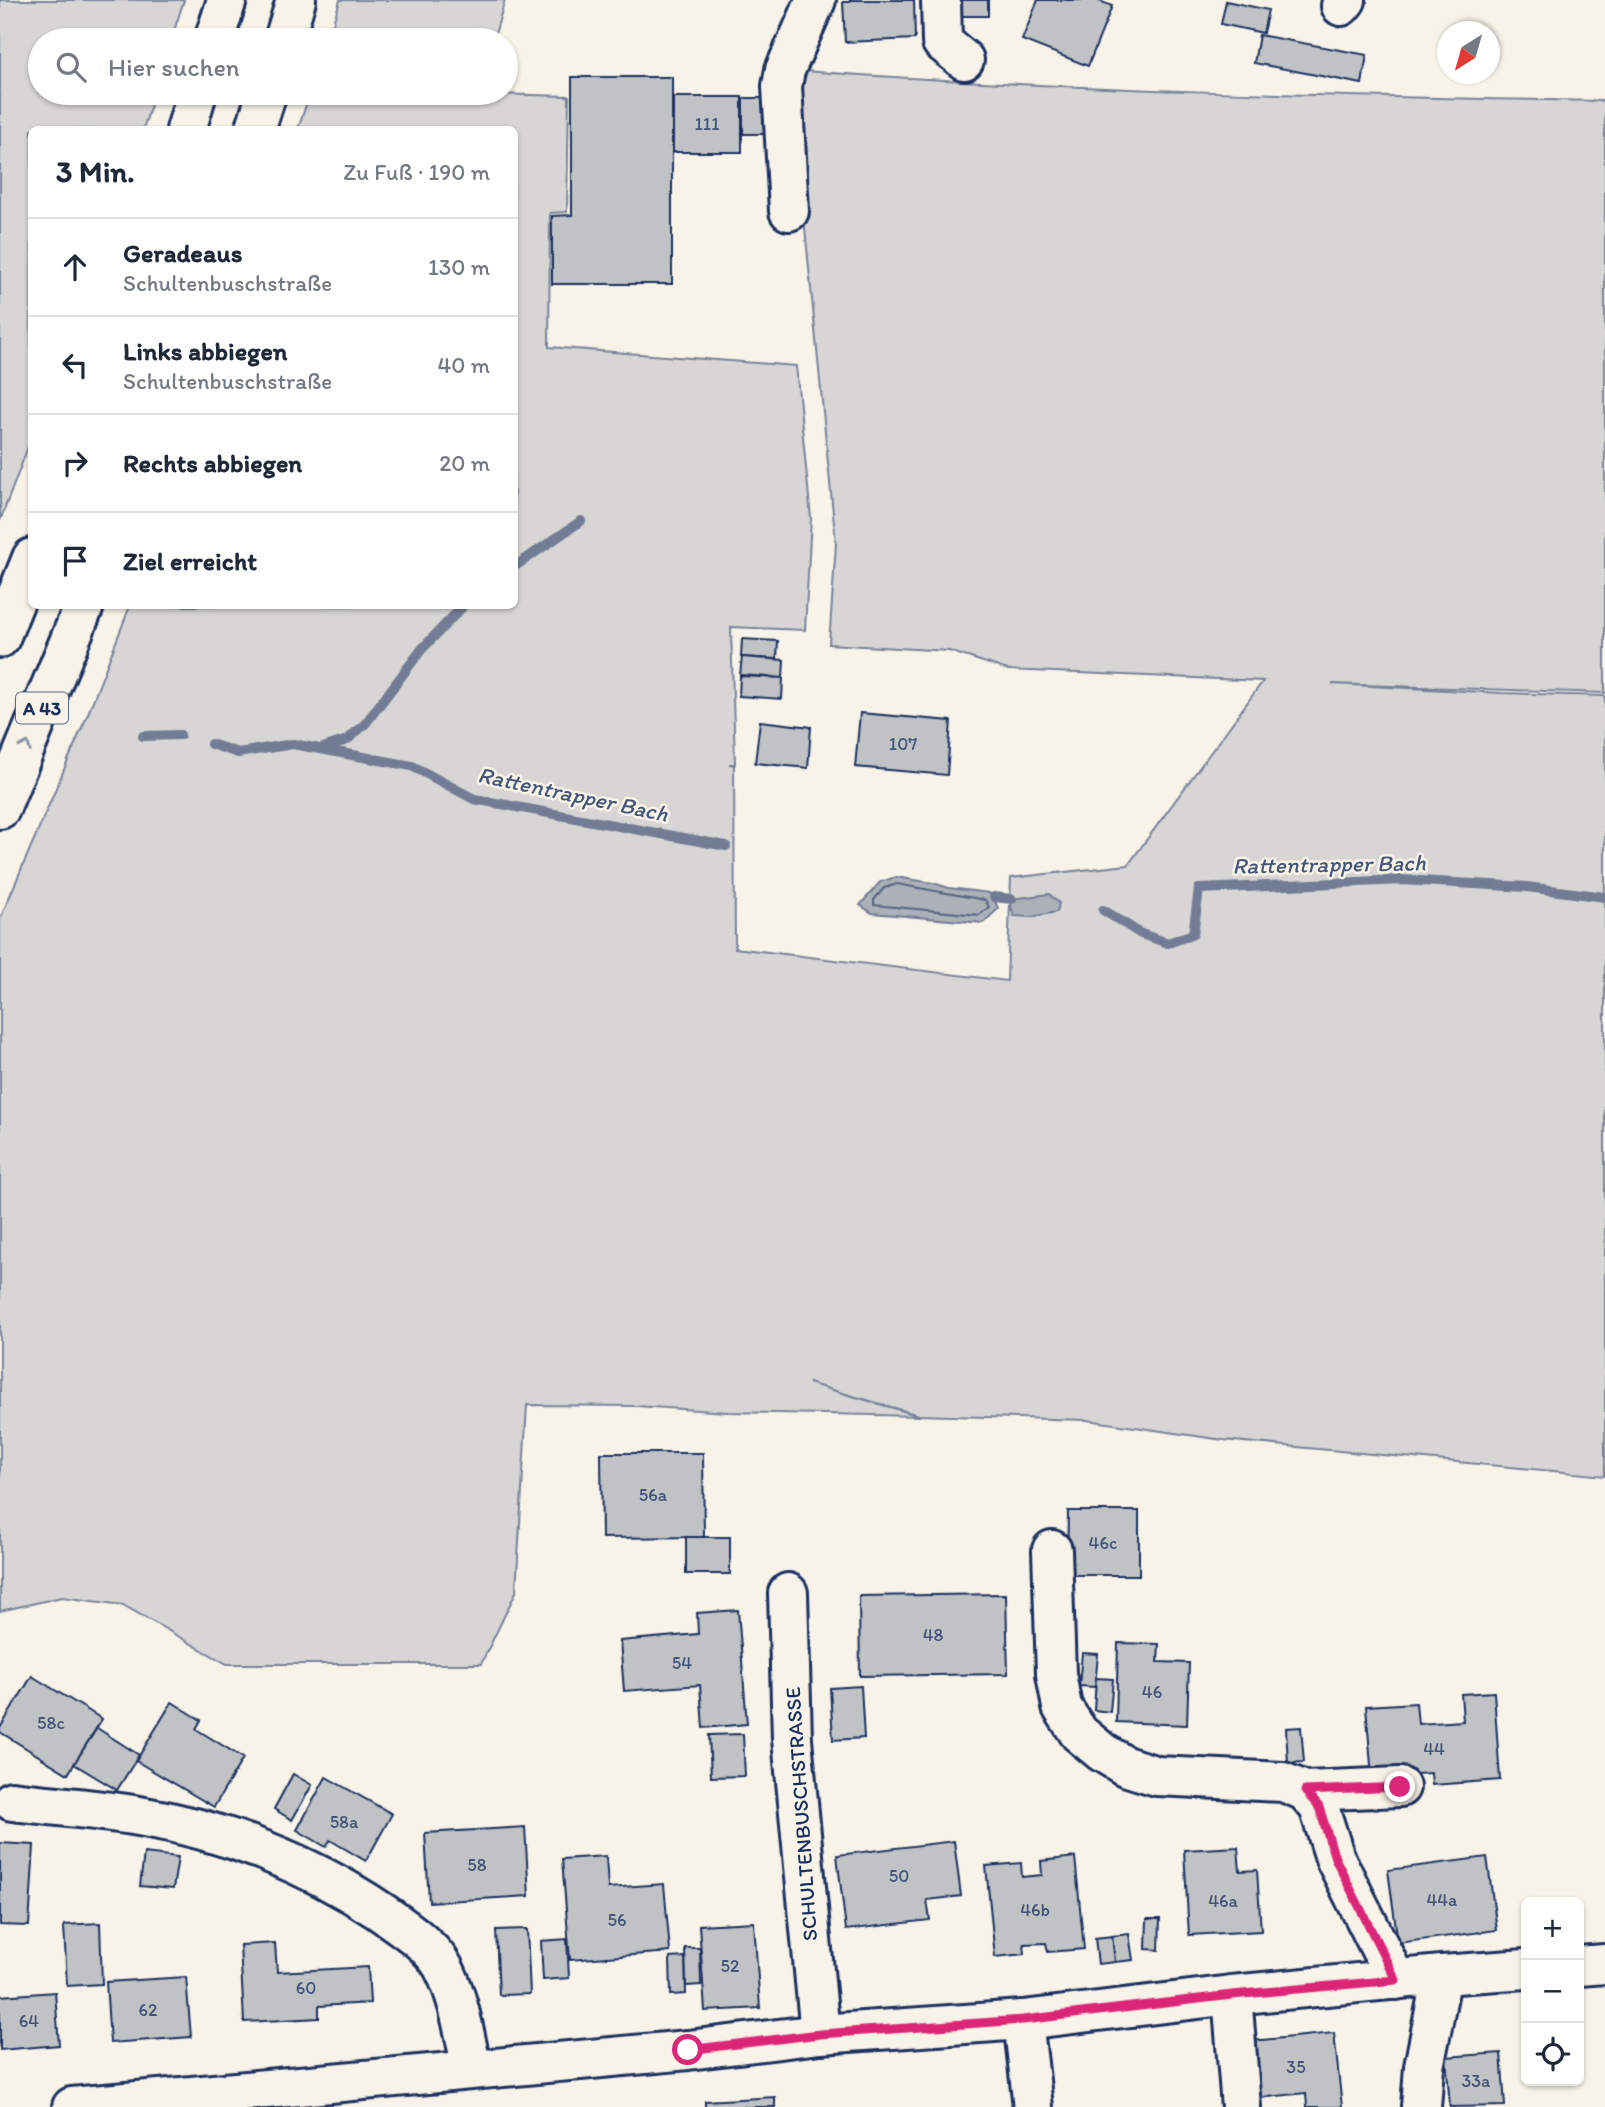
<!DOCTYPE html>
<html lang="de">
<head>
<meta charset="utf-8">
<style>
	:root { --surface:#fff; --page:#f2f2f3; --text:#1f2937; --muted:#747a83; --line:#e0e1e3 }
	body { margin:0; font-family:Itim,sans-serif; background:var(--page); color:var(--text) }
	.controls { position:absolute; right:21px; bottom:21px; display:grid; overflow:hidden; border-radius:10px; box-shadow:0 2px 5px #0004 }
	.controls button { width:63px; height:63px; display:grid; place-items:center; padding:0; border:0; border-bottom:2px solid var(--line); background:var(--surface); color:var(--text); font:35px sans-serif }
	.compass { position:absolute; left:1437px; top:21px; width:63px; height:63px; border-radius:50%; background:var(--surface); box-shadow:0 2px 5px #0004; rotate:217deg }
	.stop { position:absolute; width:21px; height:21px; margin:-16px; border:5px solid #db2777; border-radius:50%; background:#fff }
	.stop.end { background:#db2777; border-color:#fff; box-shadow:0 2px 7px #0008 }
	.list { margin:0; padding:0; list-style:none }
	h2 { display:flex; justify-content:space-between; align-items:center; height:91px; margin:0; padding:0 28px; font-size:30px }
	h2 small { font-size:23px; font-weight:400; color:var(--muted) }
	.list li { display:grid; grid-template-columns:46px 1fr auto; gap:21px; align-items:center; box-sizing:border-box; height:98px; padding:0 28px; border-top:2px solid var(--line) }
	.list b { display:block; font-size:26px; white-space:nowrap }
	.list p { margin:0; font-size:23px; white-space:nowrap; color:var(--muted) }
	.list em { font-size:23px; font-style:normal; color:var(--muted) }
	.icon { flex:none; width:38px; height:38px; fill:none; stroke:currentColor; stroke-width:2; stroke-linecap:round; stroke-linejoin:round }
	.map { position:relative; flex:none; width:1605px; height:2107px; overflow:hidden }
	.search { position:absolute; background:var(--surface); box-shadow:0 2px 5px #0004; left:28px; top:28px; width:490px; height:77px; display:flex; align-items:center; gap:18px; box-sizing:border-box; padding:0 24px; border-radius:38px; color:var(--muted); font-size:26px }
	.panel { position:absolute; background:var(--surface); box-shadow:0 2px 5px #0004; left:28px; top:126px; width:490px; height:483px; border-radius:10px }
	.map>svg:first-child { display:block }
</style>
</head>
<body>
<div class="map">
<svg width="1605" height="2107" viewBox="0 0 1605 2107">
	<rect width="100%" height="100%" fill="#f7f3e8"/>
	<filter id="ink" filterUnits="userSpaceOnUse"><feTurbulence type="fractalNoise" baseFrequency=".0143" numOctaves="2"/><feDisplacementMap in="SourceGraphic" scale="14" xChannelSelector="R" yChannelSelector="G"/><feConvolveMatrix kernelMatrix="1 2 1 2 8 2 1 2 1" color-interpolation-filters="sRGB"/></filter>
	<g filter="url(#ink)">
		<!-- green -->
		<g fill="#d7d6d4" stroke="#798299" stroke-width="2">
			<path d="M0 0H184L171 40H40V93H155L143 129 32 130 31 439 0 521Z"/>
			<path d="M340 0H505L496 31 489 40H328Z"/>
			<path d="M802 71C1069 90 1337 97 1605 101V693L1332 684 1502 693 1605 696V1476L1223 1440 1087 1420 919 1415 808 1383 920 1416 728 1412 636 1406 527 1405 516 1592 481 1664H227L123 1605 62 1597 0 1611V919L87 716 130 606H514V130L298 129 310 93H447L569 96 567 212 550 213 549 347 796 366 811 518 805 630 731 627 735 764H729L734 765 735 948 1007 981 1011 878 1128 865 1263 681 1008 670 949 651 829 644 836 544 803 207Z"/>
		</g>
		<!-- water -->
		<g fill="#acb0b9" stroke="#727c95" stroke-width="2">
			<path d="M896 877 933 883 949 888 989 893 994 897 998 909 983 923 872 913 860 905 880 882Z"/>
			<path d="M1049 894 1059 903 1057 912 1031 917 1014 916 1011 907 1012 899Z"/>
		</g>
		<g fill="none" stroke-linecap="round" stroke-linejoin="round">
			<!-- shore -->
			<path stroke="#556382" stroke-width="2" d="M897 884 985 900 989 907 979 915 874 905V900L884 888Z"/>
			<!-- stream -->
			<g stroke="#727c95" stroke-width="10">
				<path d="M514 567 581 521"/>
				<path d="M143 736 180 735"/>
				<path d="M211 744 238 753 293 744 412 766 474 799 726 846"/>
				<path d="M323 748 347 740 365 724 422 649 463 606"/>
				<path d="M994 897 1012 899"/>
				<path d="M1103 910 1141 934 1168 943 1193 934 1199 889 1402 880 1527 887 1605 897"/>
			</g>
		</g>
		<!-- building -->
		<g fill="#c0c3c5" stroke="#1b2f5e" stroke-width="2">
			<path d="M850 0H914L915 39 845 42 843 2H850Z"/>
			<rect x="947" y="0" width="41" height="16"/>
			<path d="M1038 0H1097L1112 6 1088 66 1022 40Z"/>
			<path d="M1226 1 1268 10 1263 33 1221 24Z"/>
			<path d="M1259 35 1367 55 1362 84 1254 63Z"/>
			<path d="M572 77H672V284H552V216L572 215Z"/>
			<rect x="673" y="97" width="69" height="55"/>
			<rect x="743" y="98" width="21" height="36"/>
			<path d="M742 639 778 641 777 659 741 657Z"/>
			<path d="M742 657 784 660 783 678 740 675Z"/>
			<path d="M740 676 783 678 782 699 739 696Z"/>
			<path d="M860 713 951 721 947 775 855 767Z"/>
			<path d="M760 721 811 727 808 768 755 763Z"/>
			<path d="M601 1453H703L704 1537 602 1538Z"/>
			<path d="M1068 1511H1139V1575H1067Z"/>
			<rect x="686" y="1537" width="44" height="37"/>
			<path d="M1006 1594 1008 1674 860 1676 859 1596Z"/>
			<path d="M738 1610 747 1724 703 1728 700 1685 624 1691 620 1641 698 1634 697 1613Z"/>
			<path d="M1118 1643 1159 1644 1158 1662 1189 1663 1187 1725 1116 1722Z"/>
			<path d="M1082 1653 1098 1654 1095 1687 1079 1686Z"/>
			<path d="M32 1676 102 1719 68 1774 0 1732V1728Z"/>
			<path d="M1096 1678 1113 1679 1110 1712 1094 1710Z"/>
			<path d="M861 1686 864 1738 833 1740 830 1688Z"/>
			<path d="M1494 1692 1500 1780 1432 1785 1431 1773 1372 1777 1366 1706 1416 1703 1418 1724 1463 1721 1461 1694Z"/>
			<path d="M172 1702 201 1720 196 1729 243 1758 214 1807 136 1761Z"/>
			<path d="M1301 1727 1304 1762 1288 1763 1286 1728Z"/>
			<path d="M97 1728 139 1755 117 1790 74 1764Z"/>
			<path d="M743 1734 745 1776 711 1777 709 1735Z"/>
			<path d="M293 1774 312 1785 292 1820 274 1809Z"/>
			<path d="M326 1777 392 1814 366 1861 330 1840 326 1847 297 1830Z"/>
			<path d="M525 1827 529 1896 429 1902 425 1833Z"/>
			<path d="M954 1841 961 1896 927 1900 930 1920 846 1930 837 1855Z"/>
			<path d="M0 1843 34 1845 29 1926 0 1925Z"/>
			<path d="M1238 1847 1240 1871 1257 1870 1261 1931 1189 1935 1184 1850Z"/>
			<path d="M144 1853 178 1857 173 1889 140 1886Z"/>
			<path d="M606 1856 608 1888 664 1884 670 1952 570 1960 562 1859Z"/>
			<path d="M1075 1857 1084 1949 1048 1952 1046 1943 1024 1944 1025 1954 995 1957 986 1866 1021 1863 1022 1877 1042 1875 1041 1861Z"/>
			<path d="M1487 1857 1497 1930 1398 1943 1388 1870Z"/>
			<path d="M1147 1919H1160L1159 1950 1146 1949Z"/>
			<path d="M754 1922 760 2008 705 2011 699 1925Z"/>
			<path d="M100 1923 102 1984 67 1986 64 1925Z"/>
			<path d="M527 1929 530 1994 499 1995 496 1930Z"/>
			<path d="M1129 1934 1133 1960 1115 1962 1112 1936Z"/>
			<path d="M1112 1936 1115 1962 1098 1964 1095 1938Z"/>
			<path d="M567 1939 569 1978 543 1980 541 1941Z"/>
			<path d="M275 1943 277 1972 368 1967 370 2003 319 2006V2018L244 2022 240 1945Z"/>
			<path d="M685 1948H700L701 1985 686 1986Z"/>
			<path d="M685 1957 686 1994 671 1995 670 1958Z"/>
			<path d="M186 1977 191 2037 110 2043 106 1982Z"/>
			<path d="M55 1992 59 2045 0 2050V1996Z"/>
			<path d="M1334 2033 1342 2107H1307L1306 2093 1258 2098 1252 2041Z"/>
			<path d="M1501 2053 1505 2106 1450 2107 1446 2057Z"/>
			<path d="M775 2097V2107H705V2101Z"/>
		</g>
		<g fill="none" stroke-linecap="round" stroke-linejoin="round">
			<defs>
				<g id="minor">
					<path d="M941 0 942 42 964 60"/>
					<path d="M1341 6 1346 0"/>
					<path d="M789 211 782 86 785 70 816 0"/>
					<path d="M1052 1550 1056 1674 1062 1707 1079 1733 1102 1752 1125 1766 1157 1776 1283 1782 1305 1791 1319 1807 1335 1858 1396 1980"/>
					<path d="M788 1593 792 1739 820 2034"/>
					<path d="M1305 1791 1400 1787"/>
					<path d="M12 1801C54 1806 97 1809 139 1816 224 1830 308 1863 380 1911 401 1926 430 1944 443 1967 460 1999 464 2035 472 2069"/>
					<path d="M1579 1966 1605 1964"/>
					<path d="M1232 1995 1241 2107"/>
					<path d="M1023 2020 1033 2107"/>
					<path d="M72 2107 688 2050 820 2034 1023 2020 1232 1995 1442 1975 1526 1969"/>
					<path d="M1421 2107 1424 2067 1442 1975"/>
				</g>
				<g id="highway">
					<path d="M214 40 227 0"/>
					<path d="M284 40 296 0"/>
					<path d="M186 130 197 93"/>
					<path d="M255 130 267 93"/>
					<path d="M0 638 32 558"/>
					<path d="M0 809 84 606"/>
				</g>
			</defs>
			<!-- minor casing -->
			<use href="#minor" stroke="#1b2f5e" stroke-width="44"/>
			<!-- highway casing -->
			<use href="#highway" stroke="#1b2f5e" stroke-width="44"/>
			<!-- minor -->
			<use href="#minor" stroke="#f7f3e8" stroke-width="38"/>
			<!-- highway -->
			<use href="#highway" stroke="#f7f3e8" stroke-width="38"/>
		</g>
		<!-- one-way arrows -->
		<defs><path id="oneway-chevron" d="M-2-3.5L2.5 0L-2 3.5" fill="none" stroke-width="1.6" stroke-linecap="round" stroke-linejoin="round" transform="scale(1.75)"/></defs>
		<use stroke="#8991a3" href="#oneway-chevron" transform="translate(26 746) rotate(-67)"/>
	</g>
	<g fill="none" stroke-linecap="round" stroke-linejoin="round" filter="url(#ink)">
		<!-- route -->
		<path stroke="#db2777" stroke-width="9" d="M688 2050 820 2034 1023 2020 1232 1995 1396 1980 1335 1858 1319 1807 1305 1791 1400 1787"/>
	</g>
	<g text-anchor="middle" dominant-baseline="central" stroke-width="5" stroke-linejoin="round" paint-order="stroke">
		<!-- number labels -->
		<g font-size="18" fill="#445478">
			<text x="707" y="124">111</text>
			<text x="903" y="744">107</text>
			<text x="653" y="1495">56a</text>
			<text x="1103" y="1543">46c</text>
			<text x="933" y="1635">48</text>
			<text x="682" y="1663">54</text>
			<text x="1152" y="1692">46</text>
			<text x="51" y="1723">58c</text>
			<text x="1434" y="1749">44</text>
			<text x="344" y="1822">58a</text>
			<text x="477" y="1865">58</text>
			<text x="899" y="1876">50</text>
			<text x="1442" y="1900">44a</text>
			<text x="1223" y="1901">46a</text>
			<text x="1035" y="1910">46b</text>
			<text x="617" y="1920">56</text>
			<text x="730" y="1966">52</text>
			<text x="306" y="1988">60</text>
			<text x="148" y="2010">62</text>
			<text x="29" y="2021">64</text>
			<text x="1296" y="2067">35</text>
			<text x="1476" y="2081">33a</text>
		</g>
		<!-- shield labels -->
		<rect fill="#f7f3e8" stroke="#5d6a87" stroke-width="2" x="16" y="692.5" width="52" height="31" rx="5"/>
		<g font-size="19" font-weight="bold" fill="#1b2f5e">
			<text x="42" y="708">A 43</text>
		</g>
		<!-- street labels -->
		<g font-size="21" fill="#1b2f5e" stroke="#f7f3e8">
			<text transform="translate(801 1814) rotate(-94)">SCHULTENBUSCHSTRASSE</text>
		</g>
		<!-- water labels -->
		<g font-size="23" font-style="italic" fill="#465679" stroke="#f7f3e8">
			<text transform="translate(573 794) rotate(12)">Rattentrapper Bach</text>
			<text transform="translate(1329 864) rotate(-1)">Rattentrapper Bach</text>
		</g>
	</g>
</svg>
<div class="controls">
<button>+</button>
<button>−</button>
<button><svg class="icon" aria-label="locate" viewBox="0 0 24 24"><circle cx="12" cy="12" r="6"/><path d="M12 2v4M12 18v4M2 12h4M18 12h4"/></svg></button>
</div>
<svg class="compass" viewBox="-18 -18 36 36"><path d="M0-13l5 13h-10z" fill="#e53935"/><path d="M0 13l5-13h-10z" fill="#747a83"/></svg>
<div class="stop" style="left:688px;top:2050px"></div>
<div class="stop end" style="left:1400px;top:1787px"></div>
<div class="search"><svg class="icon" aria-label="search" viewBox="0 0 24 24"><circle cx="10" cy="10" r="6"/><path d="M15 15l6 6"/></svg>Hier suchen</div>
<section class="panel">
<h2>3 Min.<small>Zu Fuß · 190 m</small></h2>
<ul class="list">
<li><svg class="icon" aria-label="ahead" viewBox="0 0 24 24"><path d="M12 20V5M6 11l6-6 6 6"/></svg><div><b>Geradeaus</b><p>Schultenbuschstraße</p></div><em>130 m</em></li>
<li><svg class="icon" aria-label="left" viewBox="0 0 24 24"><path d="M17 20v-9H6M10 6l-5 5 5 5"/></svg><div><b>Links abbiegen</b><p>Schultenbuschstraße</p></div><em>40 m</em></li>
<li><svg class="icon" aria-label="right" viewBox="0 0 24 24"><path d="M7 20v-9h11M14 6l5 5-5 5"/></svg><div><b>Rechts abbiegen</b></div><em>20 m</em></li>
<li><svg class="icon" aria-label="arrive" viewBox="0 0 24 24"><path d="M6 21V4h12l-3 4 3 4H6"/></svg><div><b>Ziel erreicht</b></div></li>
</ul>
</section>
</div>
</body>
</html>
